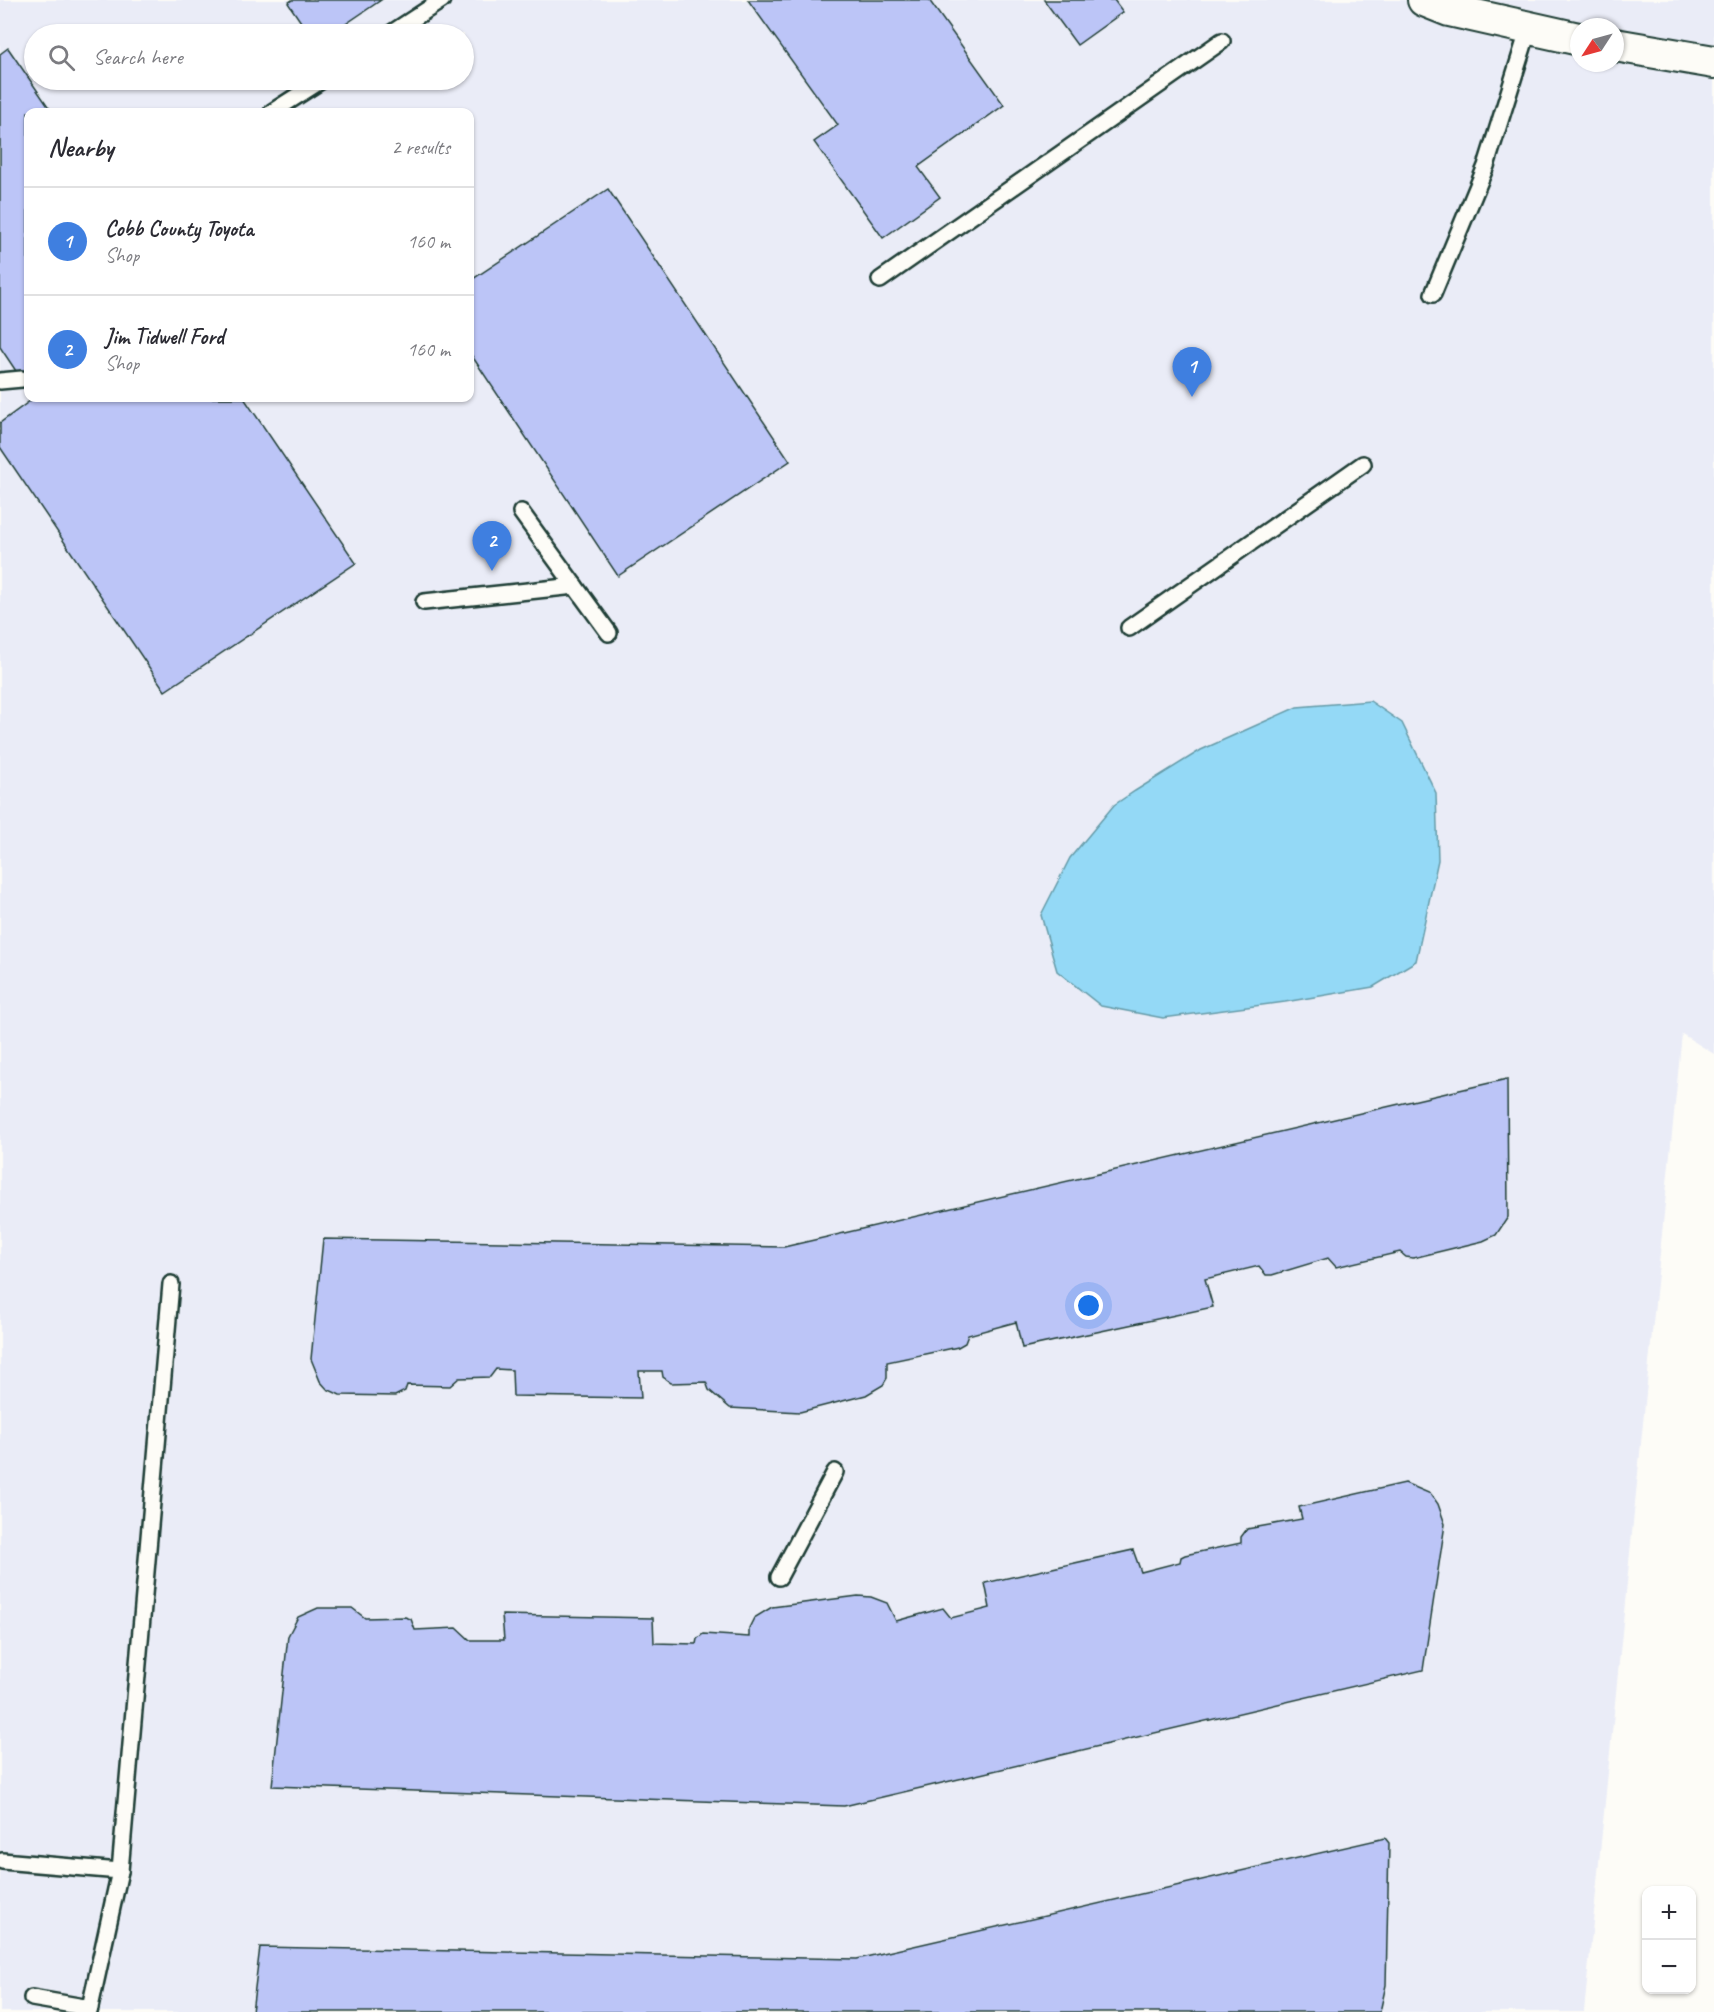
<!DOCTYPE html>
<html lang="en">
<head>
<meta charset="utf-8">
<style>
	:root { --surface:#fff; --page:#f7f7f7; --text:#2b2b33; --muted:#7c7c81; --line:#e1e1e2; --accent:#1a73e8 }
	body { margin:0; font-family:Caveat,sans-serif; background:var(--page); color:var(--text) }
	.controls { position:absolute; right:18px; bottom:18px; display:grid; overflow:hidden; border-radius:12px; box-shadow:0 2px 4px #0004 }
	.controls button { width:54px; height:54px; display:grid; place-items:center; padding:0; border:0; border-bottom:2px solid var(--line); background:var(--surface); color:var(--text); font:30px sans-serif }
	.compass { position:absolute; left:1570px; top:18px; width:54px; height:54px; border-radius:50%; background:var(--surface); box-shadow:0 2px 4px #0004; rotate:234deg }
	.you { position:absolute; left:1089px; top:1306px; width:21px; height:21px; margin:-15px; border:4px solid #fff; border-radius:50%; background:#1a73e8; box-shadow:0 0 0 9px #1a73e833 }
	.badge { display:grid; place-items:center; width:39px; height:39px; border-radius:50%; background:var(--accent); color:#fff; font-size:20px; font-weight:700 }
	.pin { position:absolute; translate:-50% -50px; filter:drop-shadow(0 2px 3px #0008) }
	.pin::after { content:''; position:absolute; top:32px; width:21px; height:18px; background:inherit; clip-path:polygon(0 0,100% 0,50% 100%) }
	.list { margin:0; padding:0; list-style:none }
	h2 { display:flex; justify-content:space-between; align-items:center; height:78px; margin:0; padding:0 24px; font-size:26px }
	h2 small { font-size:20px; font-weight:400; color:var(--muted) }
	.list li { display:grid; grid-template-columns:39px 1fr auto; gap:18px; align-items:center; box-sizing:border-box; height:108px; padding:0 24px; border-top:2px solid var(--line) }
	.list b { display:block; font-size:22px; white-space:nowrap }
	.list p { margin:0; font-size:20px; white-space:nowrap; color:var(--muted) }
	.list em { font-size:20px; font-style:normal; color:var(--muted) }
	.icon { flex:none; width:33px; height:33px; fill:none; stroke:currentColor; stroke-width:2; stroke-linecap:round; stroke-linejoin:round }
	.map { position:relative; flex:none; width:1714px; height:2012px; overflow:hidden }
	.search { position:absolute; background:var(--surface); box-shadow:0 2px 4px #0004; left:24px; top:24px; width:450px; height:66px; display:flex; align-items:center; gap:15px; box-sizing:border-box; padding:0 21px; border-radius:33px; color:var(--muted); font-size:22px }
	.panel { position:absolute; background:var(--surface); box-shadow:0 2px 4px #0004; left:24px; top:108px; width:450px; height:294px; border-radius:12px }
	.map>svg:first-child { display:block }
</style>
</head>
<body>
<div class="map">
<svg width="1714" height="2012" viewBox="0 0 1714 2012">
	<rect width="100%" height="100%" fill="#fdfcf7"/>
	<filter id="ink" filterUnits="userSpaceOnUse"><feTurbulence type="fractalNoise" baseFrequency=".0167" numOctaves="2"/><feDisplacementMap in="SourceGraphic" scale="12" xChannelSelector="R" yChannelSelector="G"/><feConvolveMatrix kernelMatrix="1 2 1 2 8 2 1 2 1" color-interpolation-filters="sRGB"/></filter>
	<g filter="url(#ink)">
		<!-- built -->
		<path fill="#eaecf7" fill-rule="evenodd" d="M0 0H1714V1054L1682 1034 1584 2012H0ZM1579 27H1615V63H1579ZM34 34H464V80H34ZM28 112H470V398H28Z"/>
		<!-- water -->
		<path fill="#94d9f6" stroke="#659ba8" stroke-width="1.5" d="M1370 701 1402 723 1436 793 1438 860 1416 961 1373 987 1285 1002 1163 1018 1101 1006 1057 971 1041 915 1070 858 1114 805 1135 791 1201 750 1297 707Z"/>
		<!-- building -->
		<g fill="#bcc5f7" stroke="#1f3d34" stroke-width="1.5">
			<path d="M292 0H381L331 34H309L288 3Z"/>
			<path d="M748 0H929L1004 105 918 167 940 197 883 238 814 142 838 125Z"/>
			<path d="M1044 0H1114L1123 12 1077 45Z"/>
			<path d="M8 48 52 112H28V389L0 347V54Z"/>
			<path d="M608 189 790 461 618 576 470 353V281Z"/>
			<path d="M34 398H244L356 563 165 691 0 447V423Z"/>
			<path d="M1507 1079 1508 1217 1496 1235 1483 1241 1413 1258 1406 1257 1400 1252 1336 1267 1328 1258 1272 1275H1266L1259 1266 1205 1279 1213 1307 1022 1348 1016 1322 968 1335 965 1343 958 1347 887 1362V1378L883 1385 866 1395 800 1412 730 1408 709 1390 706 1382 671 1383 663 1377 662 1371H639L641 1398 513 1396 512 1370 496 1369 490 1377 459 1378 450 1386 407 1385 405 1391 395 1396 340 1395 327 1389 320 1381 311 1359 323 1239 784 1247Z"/>
			<path d="M1405 1483 1431 1494 1438 1504 1445 1524 1423 1670 844 1806 272 1786 288 1636 298 1617 318 1608H352L365 1618 405 1617 411 1619 415 1630 457 1628 470 1640H504L502 1615 653 1618 654 1643 696 1644 697 1639 703 1634 749 1637V1628L754 1618 772 1607 858 1596 871 1597 887 1603 896 1621 943 1608 951 1618 990 1608 985 1583 1133 1550 1141 1572 1180 1562 1181 1557 1185 1555 1241 1543V1537L1247 1529 1302 1519 1299 1507Z"/>
			<path d="M1385 1838 1389 1843 1386 1985 1380 2012H252L260 1947 857 1959Z"/>
		</g>
		<g fill="none" stroke-linecap="round" stroke-linejoin="round">
			<defs>
				<g id="service">
					<path d="M390 34 442 0"/>
					<path d="M272 112 322 80"/>
					<path d="M880 280 1222 41"/>
					<path d="M1433 294 1486 166 1529 28"/>
					<path d="M0 381 22 379"/>
					<path d="M521 512 609 633"/>
					<path d="M424 602 575 586"/>
					<path d="M1129 628 1363 464"/>
					<path d="M779 1577 835 1472"/>
					<path d="M2 1861 120 1871"/>
					<path d="M32 1998 90 2008"/>
					<path d="M89 2012 120 1871 171 1284"/>
				</g>
				<g id="minor">
					<path d="M1424 0 1449 10 1579 39"/>
					<path d="M1615 45 1714 62"/>
				</g>
			</defs>
			<!-- service casing -->
			<use href="#service" stroke="#1f3d34" stroke-width="20"/>
			<!-- minor casing -->
			<use href="#minor" stroke="#1f3d34" stroke-width="36"/>
			<!-- service -->
			<use href="#service" stroke="#fdfcf7" stroke-width="15"/>
			<!-- minor -->
			<use href="#minor" stroke="#fdfcf7" stroke-width="32"/>
		</g>
	</g>
</svg>
<div class="controls">
<button>+</button>
<button>−</button>
</div>
<svg class="compass" viewBox="-18 -18 36 36"><path d="M0-13l5 13h-10z" fill="#e53935"/><path d="M0 13l5-13h-10z" fill="#7c7c81"/></svg>
<div class="you"></div>
<div class="pin badge" style="left:1192px;top:397px;background:#3f7fe0">1</div>
<div class="pin badge" style="left:492px;top:571px;background:#3f7fe0">2</div>
<div class="search"><svg class="icon" aria-label="search" viewBox="0 0 24 24"><circle cx="10" cy="10" r="6"/><path d="M15 15l6 6"/></svg>Search here</div>
<section class="panel">
<h2>Nearby<small>2 results</small></h2>
<ul class="list">
<li><span class="badge" style="background:#3f7fe0">1</span><div><b>Cobb County Toyota</b><p>Shop</p></div><em>160 m</em></li>
<li><span class="badge" style="background:#3f7fe0">2</span><div><b>Jim Tidwell Ford</b><p>Shop</p></div><em>160 m</em></li>
</ul>
</section>
</div>
</body>
</html>
